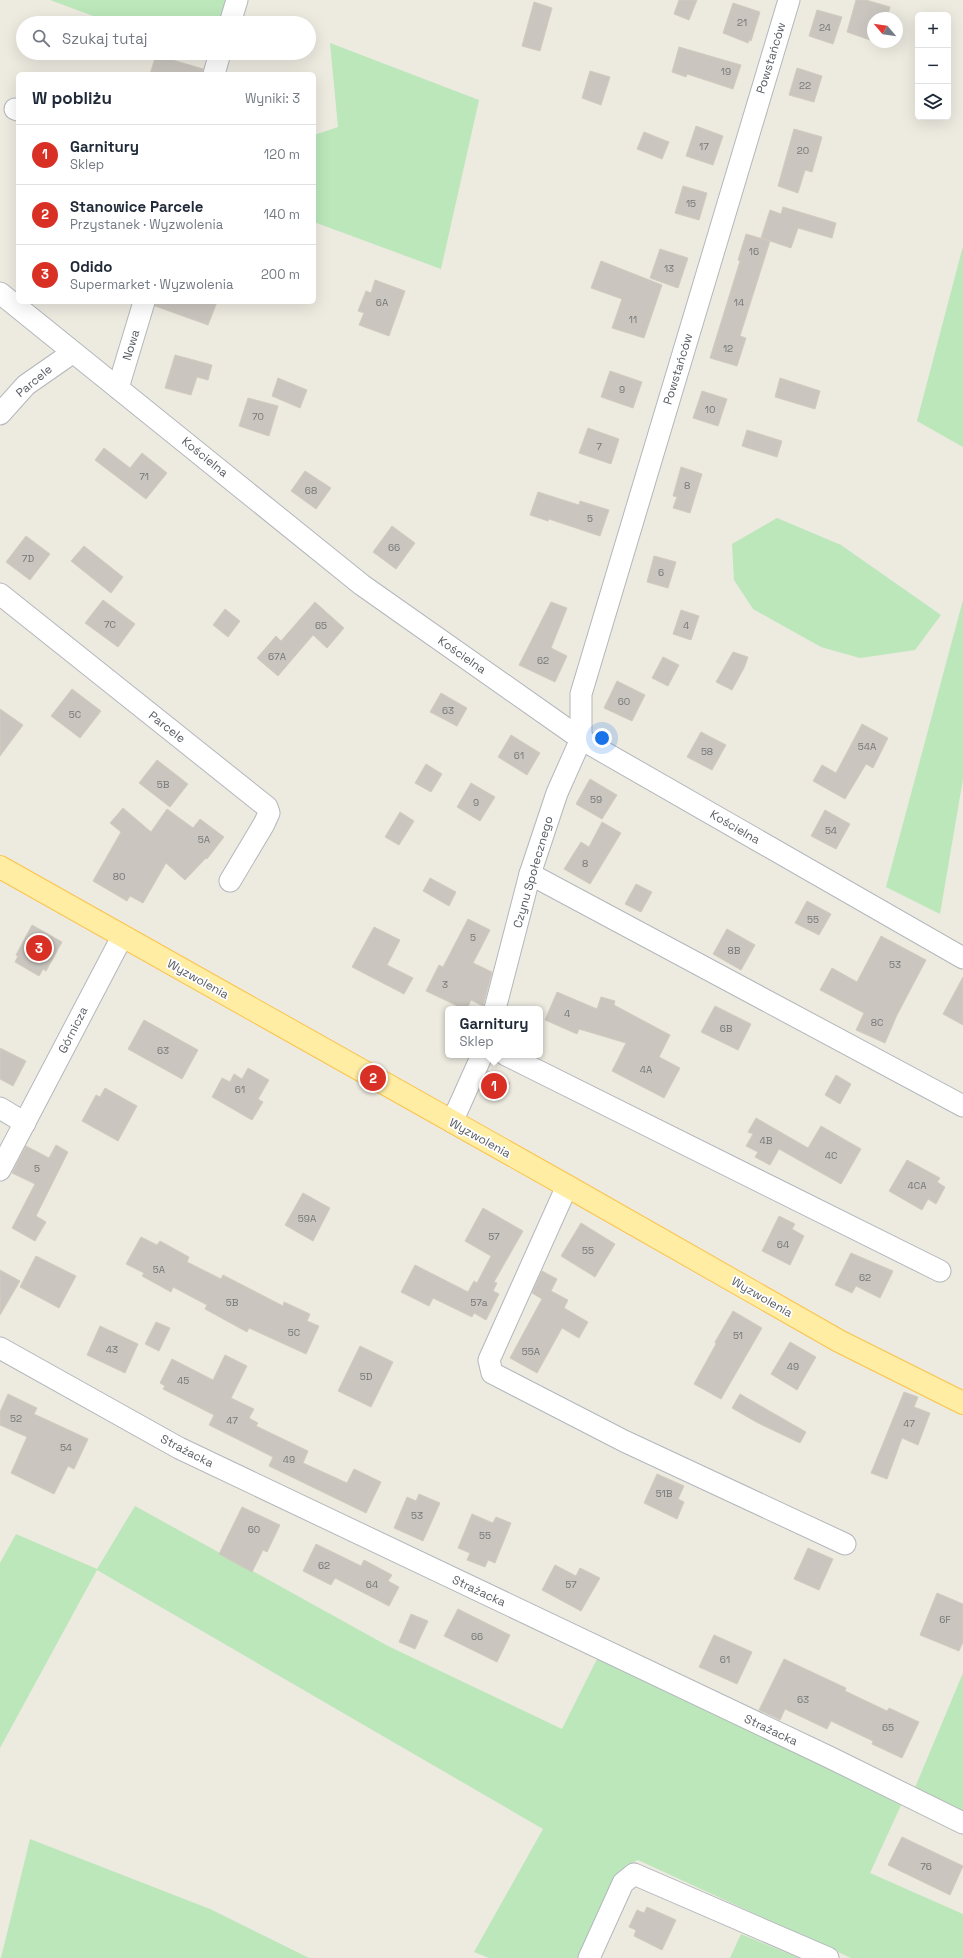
<!DOCTYPE html>
<html lang="pl">
<head>
<meta charset="utf-8">
<style>
	:root { --surface:#fff; --page:#f2f2f3; --text:#1f2937; --muted:#747a83; --line:#e0e1e3; --accent:#d93025 }
	body { margin:0; font-family:"Space Grotesk",sans-serif; background:var(--page); color:var(--text) }
	.controls { position:absolute; right:12px; top:12px; display:grid; overflow:hidden; border-radius:6px; box-shadow:0 4px 16px #0002 }
	.controls button { width:36px; height:36px; display:grid; place-items:center; padding:0; border:0; border-bottom:1px solid var(--line); background:var(--surface); color:var(--text); font:20px sans-serif }
	.compass { position:absolute; left:867px; top:12px; width:36px; height:36px; border-radius:50%; background:var(--surface); box-shadow:0 4px 16px #0002; rotate:299deg }
	.you { position:absolute; left:602px; top:738px; width:14px; height:14px; margin:-10px; border:3px solid #fff; border-radius:50%; background:#1a73e8; box-shadow:0 0 0 6px #1a73e833 }
	.badge { display:grid; place-items:center; width:26px; height:26px; border-radius:50%; background:var(--accent); color:#fff; font-size:13px; font-weight:700 }
	.pin { position:absolute; translate:-50% -50%; border:2px solid #fff; box-shadow:0 1px 4px #0006 }
	.popup { position:absolute; left:445px; top:1006px; width:98px; height:52px; box-sizing:border-box; display:grid; place-content:center; border-radius:6px; background:var(--surface); filter:drop-shadow(0 1px 3px #0005); font-size:13px; white-space:nowrap; color:var(--muted) }
	.popup b { font-size:15px; color:var(--text) }
	.popup::after { content:''; position:absolute; left:50%; top:100%; margin-left:-8px; border:8px solid transparent; border-top-color:var(--surface) }
	.list { margin:0; padding:0; list-style:none }
	h2 { display:flex; justify-content:space-between; align-items:center; height:52px; margin:0; padding:0 16px; font-size:17px }
	h2 small { font-size:13px; font-weight:400; color:var(--muted) }
	.list li { display:grid; grid-template-columns:26px 1fr auto; gap:12px; align-items:center; box-sizing:border-box; height:60px; padding:0 16px; border-top:1px solid var(--line) }
	.list b { display:block; font-size:15px; white-space:nowrap }
	.list p { margin:0; font-size:13px; white-space:nowrap; color:var(--muted) }
	.list em { font-size:13px; font-style:normal; color:var(--muted) }
	.icon { flex:none; width:22px; height:22px; fill:none; stroke:currentColor; stroke-width:2; stroke-linecap:round; stroke-linejoin:round }
	.map { position:relative; flex:none; width:963px; height:1958px; overflow:hidden }
	.search { position:absolute; background:var(--surface); box-shadow:0 4px 16px #0002; left:16px; top:16px; width:300px; height:44px; display:flex; align-items:center; gap:10px; box-sizing:border-box; padding:0 14px; border-radius:22px; color:var(--muted); font-size:15px }
	.panel { position:absolute; background:var(--surface); box-shadow:0 4px 16px #0002; left:16px; top:72px; width:300px; height:232px; border-radius:6px }
	.map>svg:first-child { display:block }
</style>
</head>
<body>
<div class="map">
<svg width="963" height="1958" viewBox="0 0 963 1958">
	<rect width="100%" height="100%" fill="#edeae0"/>
	<!-- green -->
	<g fill="#bbe7ba">
		<path d="M50 0H231L223 23H112Z"/>
		<path d="M330 43 479 100 441 269 314 222V135L338 127Z"/>
		<path d="M963 246V447L917 421Z"/>
		<path d="M777 518 841 545 941 615 915 650 860 658 821 647 753 609 734 580 732 544Z"/>
		<path d="M963 600V779L940 914 886 887Z"/>
		<path d="M135 1506 388 1646 562 1729 598 1657 902 1803 870 1873 963 1914V1958H851L638 1860 626 1865 580 1958H489L474 1952 543 1829 97 1570 0 1748V1563L16 1534 97 1569Z"/>
		<path d="M963 1673V1812L914 1790Z"/>
		<path d="M30 1839 210 1909 309 1958H1Z"/>
		<path d="M741 1934 799 1958H730Z"/>
	</g>
	<!-- building -->
	<g fill="#cac6bf" stroke="#d2cbbe">
		<path d="M679 0H697L689 20 674 14Z"/>
		<path d="M856 0H866L890 7 887 18H873V41L847 32Z"/>
		<path d="M534 2 552 8 540 51 522 46Z"/>
		<path d="M733 3 760 12 751 41 749 40 748 43 723 33Z"/>
		<path d="M817 10 842 17 833 44 809 36Z"/>
		<path d="M679 47 741 65 733 89 687 74 686 77 672 72Z"/>
		<path d="M156 55 203 69 202 74H150Z"/>
		<path d="M797 68 822 76 814 102 789 95Z"/>
		<path d="M590 71 610 77 601 105 582 98Z"/>
		<path d="M696 126 723 136 713 165 686 156Z"/>
		<path d="M794 129 822 137 812 172 805 170 798 193 778 186Z"/>
		<path d="M644 132 669 142 662 159 637 149Z"/>
		<path d="M683 186 707 193 699 220 675 213Z"/>
		<path d="M783 207 836 223 832 238 798 228 791 248 761 238 770 210 781 214Z"/>
		<path d="M746 234 770 241 740 336 746 338 737 366 710 358 740 261 738 260Z"/>
		<path d="M660 249 688 258 678 288 650 278Z"/>
		<path d="M601 261 662 285 644 338 612 328 622 299 591 288Z"/>
		<path d="M375 280 405 291 389 336 359 325 364 313 358 311 366 291 371 293Z"/>
		<path d="M156 302H217L208 325 155 306Z"/>
		<path d="M175 355 212 365 208 380 197 377 191 395 165 388Z"/>
		<path d="M610 371 642 382 633 408 601 397Z"/>
		<path d="M278 378 307 390 300 408 272 396Z"/>
		<path d="M780 378 820 391 815 409 775 397Z"/>
		<path d="M702 391 727 399 718 426 693 418Z"/>
		<path d="M248 398 278 406 269 436 239 426Z"/>
		<path d="M588 428 619 439 611 464 579 453Z"/>
		<path d="M747 430 782 441 777 457 742 446Z"/>
		<path d="M104 448 130 468 142 453 167 473 146 499 95 460Z"/>
		<path d="M681 467 702 474 690 513 673 508 677 497 673 496Z"/>
		<path d="M305 471 331 488 316 509 291 491Z"/>
		<path d="M538 492 579 505 580 501 609 510 600 536 549 519 548 521 530 515Z"/>
		<path d="M392 526 415 543 396 569 373 552Z"/>
		<path d="M26 536 50 554 30 580 6 562Z"/>
		<path d="M84 546 123 577 111 593 71 561Z"/>
		<path d="M654 556 676 562 668 588 647 582Z"/>
		<path d="M103 600 135 624 118 647 85 623Z"/>
		<path d="M315 602 344 628 327 648 313 635 278 676 257 658 276 636 281 641Z"/>
		<path d="M551 602 567 608 551 648 567 656 555 682 519 665Z"/>
		<path d="M225 609 240 621 228 637 213 625Z"/>
		<path d="M681 610 699 616 691 640 673 634Z"/>
		<path d="M733 652 748 657 744 668 732 690 716 682Z"/>
		<path d="M663 657 679 665 668 686 652 678Z"/>
		<path d="M617 681 645 695 632 721 604 708Z"/>
		<path d="M72 689 101 711 80 738 51 716Z"/>
		<path d="M441 693 467 708 457 726 430 712Z"/>
		<path d="M0 709 23 725 0 756Z"/>
		<path d="M862 724 888 738 873 768 866 764 845 799 813 781 822 765 836 773Z"/>
		<path d="M701 732 726 745 712 770 687 757Z"/>
		<path d="M511 735 540 753 527 775 498 757Z"/>
		<path d="M157 760 188 784 170 807 139 783Z"/>
		<path d="M426 764 442 774 431 792 415 783Z"/>
		<path d="M590 779 617 795 602 819 576 804Z"/>
		<path d="M471 783 495 797 480 821 457 807Z"/>
		<path d="M123 808 151 832 167 809 193 828 200 819 224 837 207 859 206 858 185 880 166 863 143 903 130 896 127 901 93 881 121 832 110 823Z"/>
		<path d="M825 810 850 824 836 849 811 836Z"/>
		<path d="M400 812 414 821 399 845 385 837Z"/>
		<path d="M602 822 621 833 590 884 564 869 581 842 589 847Z"/>
		<path d="M430 878 456 892 449 906 423 891Z"/>
		<path d="M636 884 652 892 641 912 625 904Z"/>
		<path d="M807 901 831 914 819 935 795 923Z"/>
		<path d="M468 919 490 930 473 963 492 972 483 1006 471 1000 467 1009H464L426 991 439 965 443 967Z"/>
		<path d="M32 925 62 942 46 971 43 969 39 976 15 962 18 956 16 955Z"/>
		<path d="M374 927 400 940 387 965 413 978 404 994 352 967Z"/>
		<path d="M727 929 755 945 741 970 713 954Z"/>
		<path d="M881 936 926 960 897 1015 885 1043 856 1030 864 1013 820 990 832 968 857 982Z"/>
		<path d="M963 977V1025L943 1014Z"/>
		<path d="M557 992 597 1009 601 997 615 1001 614 1005 670 1035 659 1057 680 1068 664 1098 612 1071 626 1043 579 1029 577 1034 545 1020Z"/>
		<path d="M715 1006 751 1024 738 1050 701 1032Z"/>
		<path d="M144 1020 198 1050 182 1079 128 1049Z"/>
		<path d="M0 1048 26 1061 13 1086 0 1079Z"/>
		<path d="M248 1068 269 1080 258 1099 263 1102 252 1120 212 1097 222 1078 230 1082 234 1074 242 1079Z"/>
		<path d="M488 1071 510 1083 499 1100 479 1090Z"/>
		<path d="M836 1075 851 1084 840 1104 825 1095Z"/>
		<path d="M105 1088 137 1106 118 1141 82 1121 96 1095 100 1097Z"/>
		<path d="M756 1118 808 1148 821 1126 861 1149 841 1184 779 1149 770 1165 755 1157 758 1152 746 1146 753 1134 748 1132Z"/>
		<path d="M56 1145 68 1152 36 1216 46 1222 35 1241 12 1228 35 1184 12 1173 26 1146 49 1158Z"/>
		<path d="M907 1160 940 1178 937 1182 945 1187 936 1204 928 1199 922 1210 889 1191Z"/>
		<path d="M303 1193 330 1208 313 1241 285 1225Z"/>
		<path d="M483 1208 523 1231 494 1282 497 1283 493 1291 499 1294 486 1320 474 1313 472 1317 433 1298 429 1306 401 1292 415 1265 468 1292 474 1281 477 1283 491 1256 465 1241Z"/>
		<path d="M779 1216 795 1224 792 1229 804 1236 790 1265 762 1251Z"/>
		<path d="M581 1223 615 1244 595 1277 561 1256Z"/>
		<path d="M141 1237 157 1245 160 1241 189 1257 187 1262 221 1279 223 1275 283 1306 284 1302 310 1314 307 1321 319 1326 306 1354 249 1328 247 1332 205 1309 207 1305 173 1287 171 1292 142 1276 144 1273 126 1264Z"/>
		<path d="M851 1253 893 1271 880 1298 856 1286 852 1293 835 1285Z"/>
		<path d="M36 1256 76 1276 59 1308 20 1287Z"/>
		<path d="M0 1270 20 1281 0 1315Z"/>
		<path d="M542 1271 557 1279 551 1291 568 1300 564 1308 588 1322 579 1338 562 1328 537 1373 510 1358 542 1299 532 1293Z"/>
		<path d="M733 1311 762 1328 721 1399 694 1384 716 1344 715 1342Z"/>
		<path d="M156 1322 170 1328 159 1351 145 1344Z"/>
		<path d="M100 1326 138 1344 125 1373 87 1355Z"/>
		<path d="M790 1342 816 1357 797 1390 771 1374Z"/>
		<path d="M360 1346 393 1362 371 1407 338 1391Z"/>
		<path d="M225 1355 247 1366 231 1398 254 1409 249 1418 258 1423 256 1426 308 1451 303 1463 347 1483 354 1469 381 1482 366 1513 269 1466 273 1457 209 1425 214 1415 163 1389 165 1386 160 1383 172 1359 213 1380Z"/>
		<path d="M904 1392 918 1397 914 1407 930 1413 918 1445 902 1438 887 1479 871 1473Z"/>
		<path d="M8 1394 37 1408 34 1414 88 1439 74 1469 68 1466 54 1494 11 1473 27 1437 0 1425V1412Z"/>
		<path d="M740 1394 806 1432 800 1443 758 1423 732 1408Z"/>
		<path d="M657 1474 684 1486 678 1499 684 1502 677 1519 644 1503Z"/>
		<path d="M419 1494 440 1503 423 1541 394 1528 407 1497 416 1501Z"/>
		<path d="M242 1507 280 1525 267 1552 263 1550 252 1572 219 1554Z"/>
		<path d="M472 1514 493 1523 496 1517 511 1523 495 1563 488 1560 485 1567 467 1560 470 1553 458 1548Z"/>
		<path d="M316 1544 361 1566 364 1560 392 1575 388 1581 399 1587 389 1606 335 1578 331 1585 303 1571Z"/>
		<path d="M808 1548 833 1559 819 1590 794 1579Z"/>
		<path d="M555 1565 576 1576 580 1568 600 1578 581 1611 542 1590Z"/>
		<path d="M937 1593 963 1604V1642L959 1651 920 1635Z"/>
		<path d="M458 1609 510 1635 497 1662 444 1636Z"/>
		<path d="M411 1614 428 1621 415 1649 399 1642Z"/>
		<path d="M714 1635 752 1652 737 1684 699 1667Z"/>
		<path d="M784 1659 846 1688 845 1691 887 1711 889 1708 919 1722 902 1758 872 1744 873 1741 831 1721 827 1729 785 1709 780 1720 759 1710Z"/>
		<path d="M902 1837 963 1866 950 1895 888 1865Z"/>
		<path d="M647 1907 676 1920 662 1950 634 1936 636 1930 629 1927 637 1910 644 1913Z"/>
	</g>
	<g fill="none" stroke-linecap="round" stroke-linejoin="round">
		<defs>
			<g id="minor">
				<path d="M230 23 237 0"/>
				<path d="M214 74 220 53"/>
				<path d="M15 109 18 110"/>
				<path d="M0 293 362 585 581 739 963 958"/>
				<path d="M118 388 144 302"/>
				<path d="M0 414 26 385 72 353"/>
				<path d="M0 594 267 807 269 813 264 824 230 881"/>
				<path d="M530 874 963 1106"/>
				<path d="M495 1009 530 874 557 793 581 739V694L789 0"/>
				<path d="M506 1055 940 1271"/>
				<path d="M0 1108 25 1123"/>
				<path d="M452 1122 482 1055"/>
				<path d="M0 1170 122 937"/>
				<path d="M567 1186 489 1360 492 1373 624 1441 845 1544"/>
				<path d="M0 1348 179 1448 829 1757 963 1823"/>
				<path d="M589 1958 623 1883 634 1874 828 1958"/>
			</g>
			<path id="major" d="M0 867 567 1186 839 1341 963 1403"/>
		</defs>
		<!-- minor casing -->
		<use href="#minor" stroke="#b3b7bc" stroke-width="23"/>
		<!-- major casing -->
		<use href="#major" stroke="#fbc34a" stroke-width="24"/>
		<!-- minor -->
		<use href="#minor" stroke="#fff" stroke-width="21"/>
		<!-- major -->
		<use href="#major" stroke="#ffeda3" stroke-width="22"/>
	</g>
	<g text-anchor="middle" dominant-baseline="central" stroke-width="3.5" stroke-linejoin="round" paint-order="stroke">
		<!-- number labels -->
		<g font-size="10" fill="#757779">
			<text x="742" y="22">21</text>
			<text x="825" y="27">24</text>
			<text x="726" y="71">19</text>
			<text x="805" y="85">22</text>
			<text x="704" y="146">17</text>
			<text x="803" y="150">20</text>
			<text x="691" y="203">15</text>
			<text x="754" y="251">16</text>
			<text x="669" y="268">13</text>
			<text x="382" y="302">6A</text>
			<text x="739" y="302">14</text>
			<text x="633" y="319">11</text>
			<text x="728" y="348">12</text>
			<text x="622" y="389">9</text>
			<text x="710" y="409">10</text>
			<text x="258" y="416">70</text>
			<text x="599" y="446">7</text>
			<text x="144" y="476">71</text>
			<text x="687" y="485">8</text>
			<text x="311" y="490">68</text>
			<text x="590" y="518">5</text>
			<text x="394" y="547">66</text>
			<text x="28" y="558">7D</text>
			<text x="661" y="572">6</text>
			<text x="110" y="624">7C</text>
			<text x="321" y="625">65</text>
			<text x="686" y="625">4</text>
			<text x="277" y="656">67A</text>
			<text x="543" y="660">62</text>
			<text x="624" y="701">60</text>
			<text x="448" y="710">63</text>
			<text x="75" y="714">5C</text>
			<text x="867" y="746">54A</text>
			<text x="707" y="751">58</text>
			<text x="519" y="755">61</text>
			<text x="163" y="784">5B</text>
			<text x="596" y="799">59</text>
			<text x="476" y="802">9</text>
			<text x="831" y="830">54</text>
			<text x="204" y="839">5A</text>
			<text x="585" y="863">8</text>
			<text x="119" y="876">80</text>
			<text x="813" y="919">55</text>
			<text x="473" y="937">5</text>
			<text x="734" y="950">8B</text>
			<text x="895" y="964">53</text>
			<text x="445" y="984">3</text>
			<text x="567" y="1013">4</text>
			<text x="877" y="1022">8C</text>
			<text x="726" y="1028">6B</text>
			<text x="163" y="1050">63</text>
			<text x="646" y="1069">4A</text>
			<text x="240" y="1089">61</text>
			<text x="766" y="1140">4B</text>
			<text x="831" y="1155">4C</text>
			<text x="37" y="1168">5</text>
			<text x="917" y="1185">4CA</text>
			<text x="307" y="1218">59A</text>
			<text x="494" y="1236">57</text>
			<text x="783" y="1244">64</text>
			<text x="588" y="1250">55</text>
			<text x="159" y="1269">5A</text>
			<text x="865" y="1277">62</text>
			<text x="232" y="1302">5B</text>
			<text x="479" y="1302">57a</text>
			<text x="294" y="1332">5C</text>
			<text x="738" y="1335">51</text>
			<text x="112" y="1349">43</text>
			<text x="531" y="1351">55A</text>
			<text x="793" y="1366">49</text>
			<text x="366" y="1376">5D</text>
			<text x="183" y="1380">45</text>
			<text x="16" y="1418">52</text>
			<text x="232" y="1420">47</text>
			<text x="909" y="1423">47</text>
			<text x="66" y="1447">54</text>
			<text x="289" y="1459">49</text>
			<text x="664" y="1493">51B</text>
			<text x="417" y="1515">53</text>
			<text x="254" y="1529">60</text>
			<text x="485" y="1535">55</text>
			<text x="324" y="1565">62</text>
			<text x="372" y="1584">64</text>
			<text x="571" y="1584">57</text>
			<text x="945" y="1619">6F</text>
			<text x="477" y="1636">66</text>
			<text x="725" y="1659">61</text>
			<text x="803" y="1699">63</text>
			<text x="888" y="1727">65</text>
			<text x="926" y="1866">76</text>
		</g>
		<!-- street labels -->
		<g font-size="12" fill="#595d62" stroke="#fff">
			<text transform="translate(771 58) rotate(-73)">Powstańców</text>
			<text transform="translate(131 345) rotate(-73)">Nowa</text>
			<text transform="translate(678 369) rotate(-73)">Powstańców</text>
			<text transform="translate(34 381) rotate(-40)">Parcele</text>
			<text transform="translate(205 457) rotate(39)">Kościelna</text>
			<text transform="translate(462 655) rotate(35)">Kościelna</text>
			<text transform="translate(167 727) rotate(38)">Parcele</text>
			<text transform="translate(735 827) rotate(30)">Kościelna</text>
			<text transform="translate(533 872) rotate(-74)">Czynu Społecznego</text>
			<text transform="translate(198 979) rotate(29)">Wyzwolenia</text>
			<text transform="translate(73 1030) rotate(-63)">Górnicza</text>
			<text transform="translate(480 1138) rotate(29)">Wyzwolenia</text>
			<text transform="translate(762 1297) rotate(30)">Wyzwolenia</text>
			<text transform="translate(187 1451) rotate(27)">Strażacka</text>
			<text transform="translate(479 1591) rotate(25)">Strażacka</text>
			<text transform="translate(771 1730) rotate(25)">Strażacka</text>
		</g>
	</g>
</svg>
<div class="controls">
<button>+</button>
<button>−</button>
<button><svg class="icon" aria-label="layers" viewBox="0 0 24 24"><path d="M12 4l9 5-9 5-9-5zM3 14l9 5 9-5"/></svg></button>
</div>
<svg class="compass" viewBox="-18 -18 36 36"><path d="M0-13l5 13h-10z" fill="#e53935"/><path d="M0 13l5-13h-10z" fill="#747a83"/></svg>
<div class="you"></div>
<div class="pin badge" style="left:494px;top:1086px">1</div>
<div class="popup"><b>Garnitury</b>Sklep</div>
<div class="pin badge" style="left:373px;top:1078px">2</div>
<div class="pin badge" style="left:39px;top:948px">3</div>
<div class="search"><svg class="icon" aria-label="search" viewBox="0 0 24 24"><circle cx="10" cy="10" r="6"/><path d="M15 15l6 6"/></svg>Szukaj tutaj</div>
<section class="panel">
<h2>W pobliżu<small>Wyniki: 3</small></h2>
<ul class="list">
<li><span class="badge">1</span><div><b>Garnitury</b><p>Sklep</p></div><em>120 m</em></li>
<li><span class="badge">2</span><div><b>Stanowice Parcele</b><p>Przystanek · Wyzwolenia</p></div><em>140 m</em></li>
<li><span class="badge">3</span><div><b>Odido</b><p>Supermarket · Wyzwolenia</p></div><em>200 m</em></li>
</ul>
</section>
</div>
</body>
</html>
